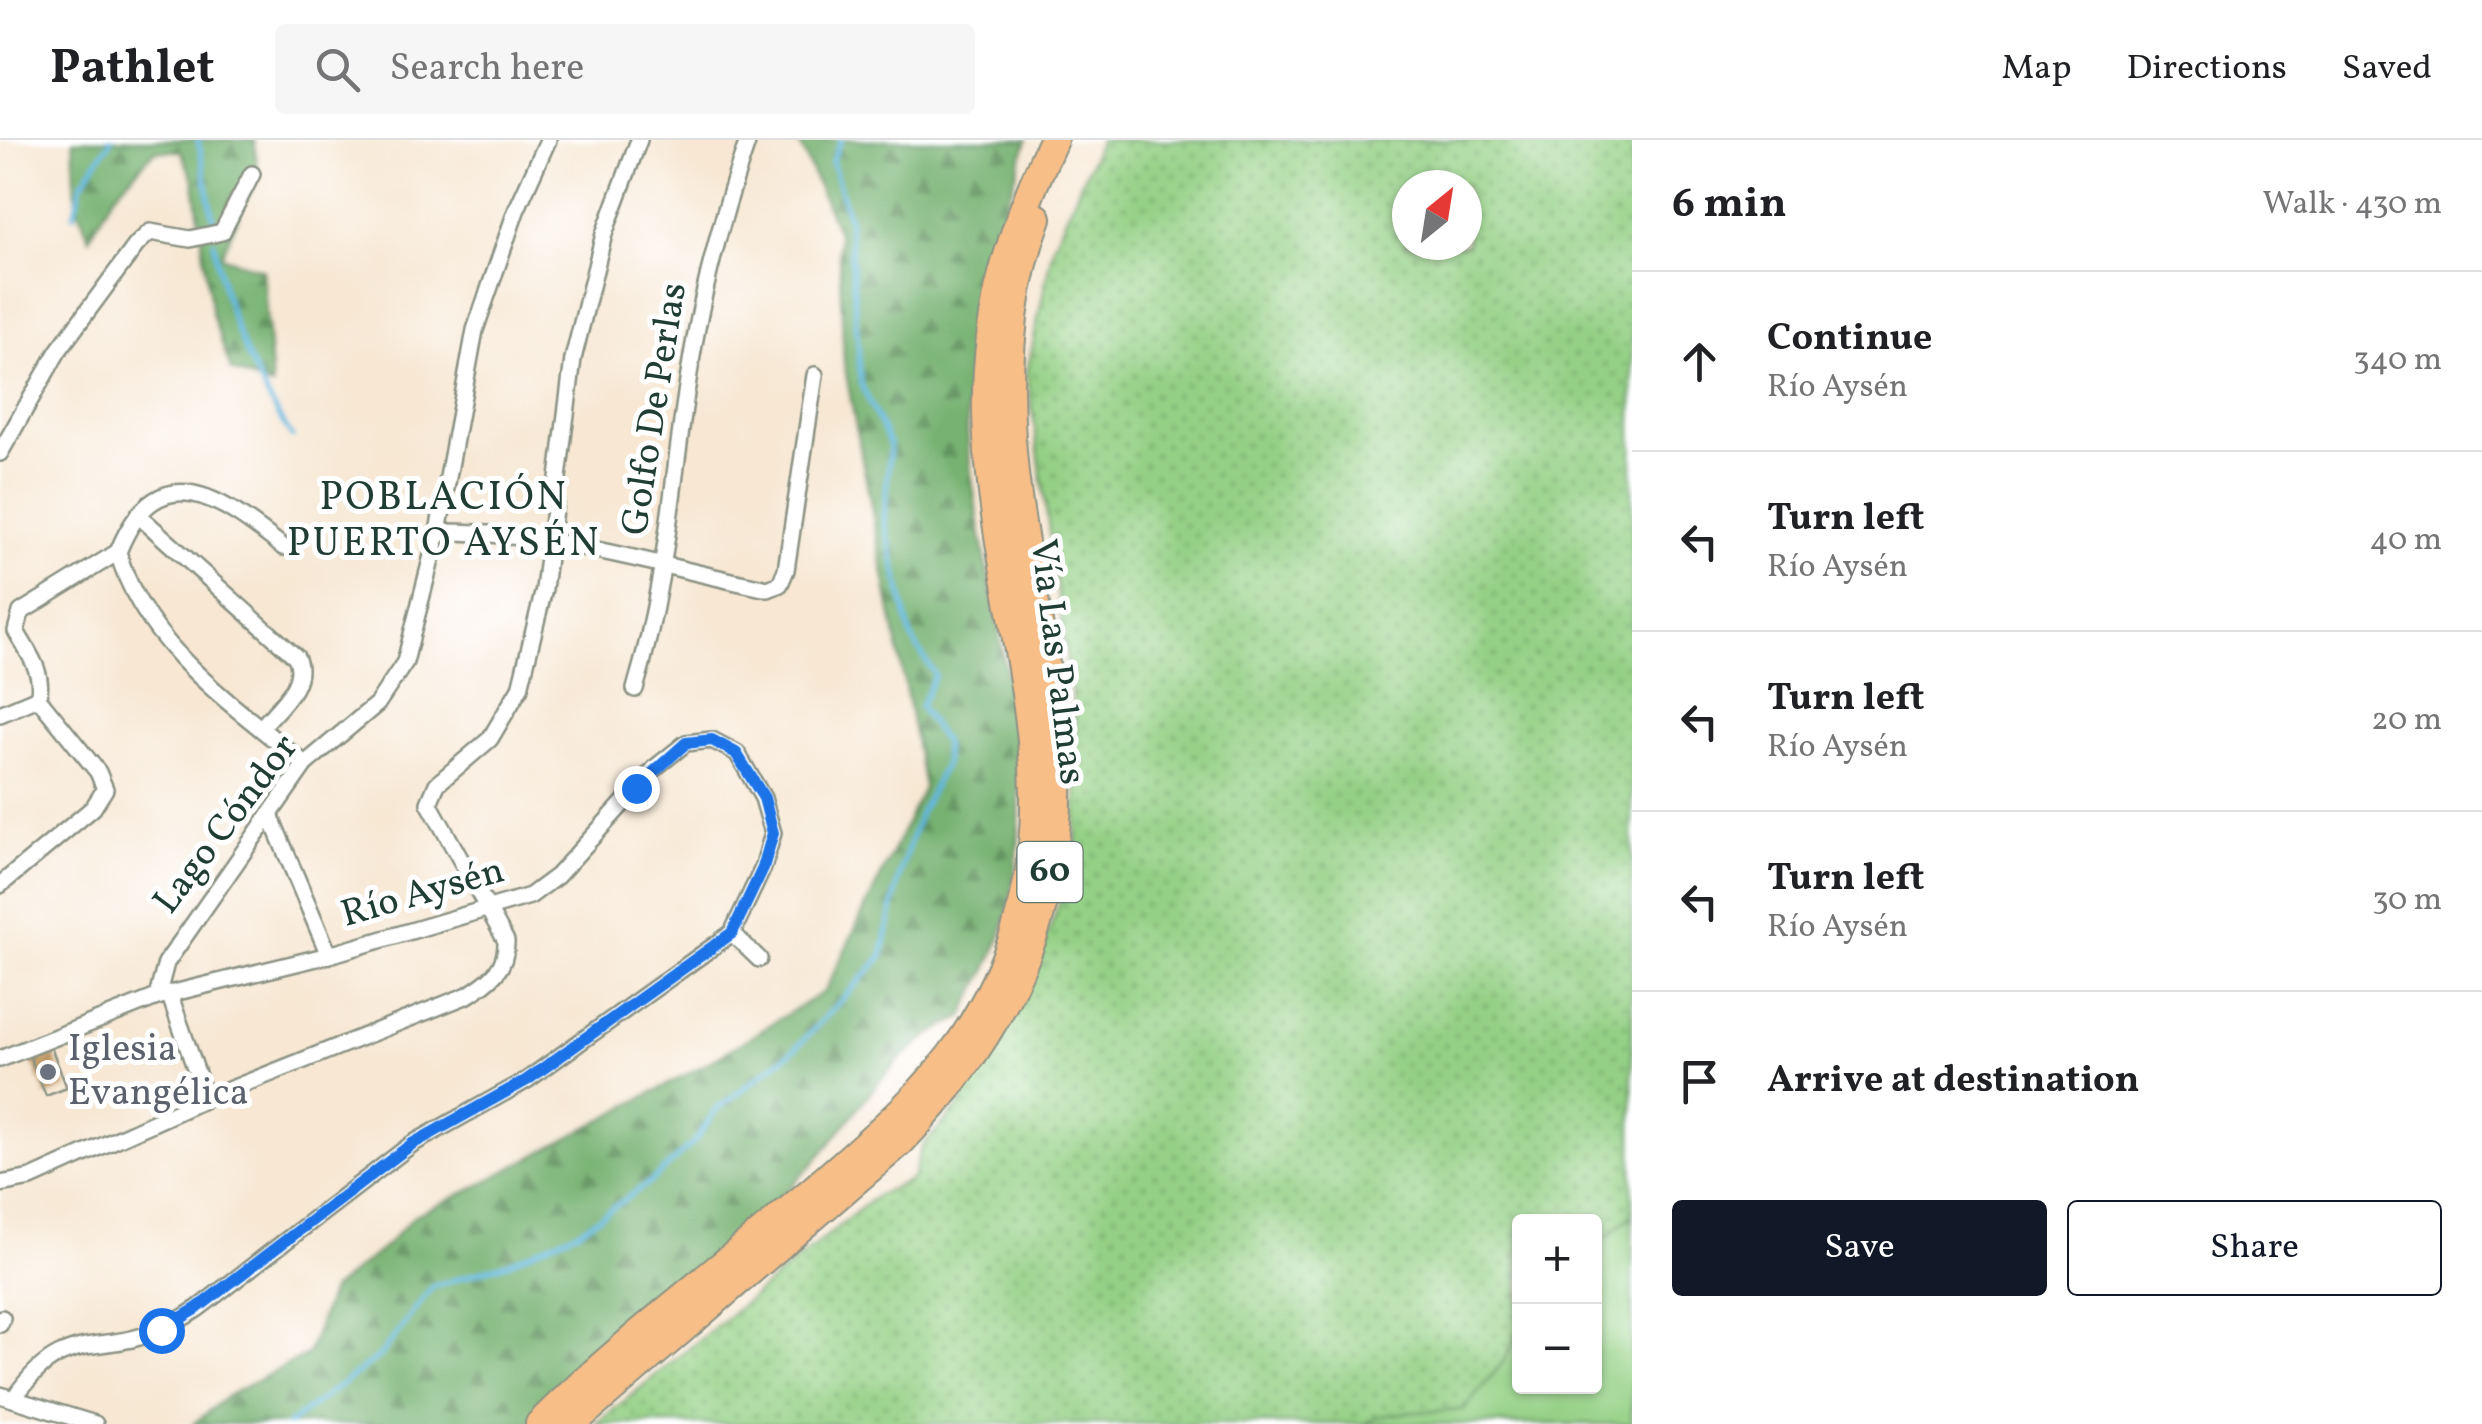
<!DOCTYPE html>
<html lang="en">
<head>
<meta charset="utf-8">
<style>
	:root { --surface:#fff; --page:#f6f6f6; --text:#202124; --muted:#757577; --line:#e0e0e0; --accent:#111827 }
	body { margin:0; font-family:Vollkorn,serif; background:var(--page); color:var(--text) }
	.controls { position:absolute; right:30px; bottom:30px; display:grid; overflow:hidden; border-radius:10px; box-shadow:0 2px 8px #0004 }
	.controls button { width:90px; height:90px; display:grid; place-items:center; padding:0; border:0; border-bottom:2px solid var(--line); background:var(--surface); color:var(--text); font:50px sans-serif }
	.compass { position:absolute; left:1392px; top:30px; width:90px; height:90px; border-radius:50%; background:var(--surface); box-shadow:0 2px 8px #0004; rotate:30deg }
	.stop { position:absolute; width:30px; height:30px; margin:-22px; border:8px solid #1a73e8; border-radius:50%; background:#fff }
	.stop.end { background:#1a73e8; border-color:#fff; box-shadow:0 2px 10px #0008 }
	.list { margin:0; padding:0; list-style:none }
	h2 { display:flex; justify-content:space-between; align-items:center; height:130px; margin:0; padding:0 40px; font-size:42px }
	h2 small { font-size:32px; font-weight:400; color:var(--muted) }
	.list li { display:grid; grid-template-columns:65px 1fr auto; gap:30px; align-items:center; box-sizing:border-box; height:180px; padding:0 40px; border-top:2px solid var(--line) }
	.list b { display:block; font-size:38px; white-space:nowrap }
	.list p { margin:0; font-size:32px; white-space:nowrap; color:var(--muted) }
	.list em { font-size:32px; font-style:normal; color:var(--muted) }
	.actions { display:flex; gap:20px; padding:30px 40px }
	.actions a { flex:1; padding:22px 0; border:2px solid var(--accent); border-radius:10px; text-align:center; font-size:35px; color:var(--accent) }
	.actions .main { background:var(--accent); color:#fff }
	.icon { flex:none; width:55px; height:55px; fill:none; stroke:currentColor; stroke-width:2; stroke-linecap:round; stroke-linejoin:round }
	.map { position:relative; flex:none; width:1632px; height:1284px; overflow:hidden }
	header { display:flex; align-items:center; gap:60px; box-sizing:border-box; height:140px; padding:0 50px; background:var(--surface); border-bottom:2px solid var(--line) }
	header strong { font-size:48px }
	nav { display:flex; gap:55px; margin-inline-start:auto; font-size:35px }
	.search { width:700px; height:90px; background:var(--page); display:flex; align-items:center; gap:25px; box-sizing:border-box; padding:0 35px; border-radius:10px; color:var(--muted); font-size:38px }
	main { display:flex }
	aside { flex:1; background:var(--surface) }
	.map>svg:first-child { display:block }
</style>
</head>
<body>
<header>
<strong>Pathlet</strong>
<div class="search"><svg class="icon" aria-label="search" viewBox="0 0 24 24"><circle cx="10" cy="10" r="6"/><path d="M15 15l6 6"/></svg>Search here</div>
<nav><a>Map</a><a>Directions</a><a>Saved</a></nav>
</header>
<main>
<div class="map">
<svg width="1632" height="1284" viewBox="0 0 1632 1284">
	<defs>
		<pattern id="grass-dots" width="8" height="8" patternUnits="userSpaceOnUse" patternTransform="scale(2.5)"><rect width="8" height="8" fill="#94d085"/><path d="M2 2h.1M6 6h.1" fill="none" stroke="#78aa6e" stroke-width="1.8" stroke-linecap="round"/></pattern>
		<pattern id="forest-firs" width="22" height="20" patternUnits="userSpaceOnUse" patternTransform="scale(2.5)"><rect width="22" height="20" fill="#77b272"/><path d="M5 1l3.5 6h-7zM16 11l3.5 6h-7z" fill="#61925e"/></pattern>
		<pattern id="building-hatch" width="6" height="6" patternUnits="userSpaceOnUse" patternTransform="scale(2.5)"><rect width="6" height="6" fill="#c9a26d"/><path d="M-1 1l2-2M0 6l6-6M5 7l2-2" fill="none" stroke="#a3855a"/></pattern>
	</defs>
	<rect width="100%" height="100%" fill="#fff"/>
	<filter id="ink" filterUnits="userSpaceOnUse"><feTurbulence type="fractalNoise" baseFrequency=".01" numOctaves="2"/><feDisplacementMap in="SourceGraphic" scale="20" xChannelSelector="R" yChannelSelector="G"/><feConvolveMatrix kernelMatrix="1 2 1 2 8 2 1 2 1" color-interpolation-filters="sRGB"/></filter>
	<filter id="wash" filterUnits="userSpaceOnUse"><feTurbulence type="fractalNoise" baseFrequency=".0048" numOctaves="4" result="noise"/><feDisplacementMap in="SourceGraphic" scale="40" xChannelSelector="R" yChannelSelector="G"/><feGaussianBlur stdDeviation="2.25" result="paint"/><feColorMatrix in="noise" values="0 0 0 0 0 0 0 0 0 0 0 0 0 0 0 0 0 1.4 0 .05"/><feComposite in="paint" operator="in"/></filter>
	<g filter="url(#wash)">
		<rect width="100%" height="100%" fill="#f7e7d3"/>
		<!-- grass -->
		<path fill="url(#grass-dots)" stroke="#5a865c" stroke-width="2.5" fill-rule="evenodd" d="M1100 0H1632V1284H596L877 1055 912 1039 922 1006 959 966 1025 855 1076 718V587L1027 232 1053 106ZM1407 45H1467V105H1407ZM1520 1082H1594V1246H1520Z"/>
		<!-- forest -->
		<g fill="url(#forest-firs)" stroke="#4b7853" stroke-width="2.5">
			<path d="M73 0H254L258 33 221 116 263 130 272 247 231 230 212 174 194 42 181 11H155L113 56 89 98 76 62Z"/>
			<path d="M798 0H1027C1002 80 974 159 968 244 963 306 977 372 988 433 1011 554 1043 697 993 816 984 837 972 857 962 878 888 908 858 977 806 1031 720 1121 622 1201 529 1284H193L229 1255 308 1214 331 1150 383 1108 415 1075 470 1050 706 924 825 851 924 647 844 223 838 92Z"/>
		</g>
		<!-- park -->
		<path fill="#94d085" stroke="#5a865c" stroke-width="2.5" d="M1632 1075V1284H1366C1382 1268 1439 1274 1464 1269L1503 1222 1519 1193 1520 1246H1594L1595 1107Z"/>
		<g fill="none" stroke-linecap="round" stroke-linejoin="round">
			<!-- stream -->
			<g stroke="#61b7de" stroke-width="5">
				<path d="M198 0 214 82"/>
				<path d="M74 75 81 45 111 0"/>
				<path d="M214 102C224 172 254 239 292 297"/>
				<path d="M288 1284 380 1216 432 1147 510 1122 582 1089 651 1041 694 1002 716 970 796 908 882 817 900 733 919 675 945 624 944 602 920 567 935 535 911 497 884 379 890 305 861 244 848 76 832 21 841 0"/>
			</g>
		</g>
		<g id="blocks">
			<!-- building -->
			<path fill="url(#building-hatch)" d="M51 907 67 948 46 956 29 915Z"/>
		</g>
	</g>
	<g filter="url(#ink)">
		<use href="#blocks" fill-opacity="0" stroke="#8b9284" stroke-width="2.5"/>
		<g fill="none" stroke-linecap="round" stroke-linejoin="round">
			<defs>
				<g id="street">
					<path d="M0 313 58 211 137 104 150 92 190 99 222 92 252 34"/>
					<path d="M138 375 296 517C309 544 277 568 261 588"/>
					<path d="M438 392C550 391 658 426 768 449L780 444 786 430 815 235"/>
					<path d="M283 407C221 358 158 312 118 412 143 505 234 566 305 624"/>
					<path d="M635 549C669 434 672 331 692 216 704 143 724 70 748 0"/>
					<path d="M0 574 38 558C45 533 28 513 16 491L21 472 118 412"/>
					<path d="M270 675 329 815"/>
					<path d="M0 745 93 668 105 649 98 632 38 558"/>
					<path d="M732 793 759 819"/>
					<path d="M169 853 206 959"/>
					<path d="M157 857 166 823 305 624 377 564 405 522 438 392 475 190 516 71 548 0"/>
					<path d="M0 919 157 857 329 815 530 756 557 736 656 627 686 603 712 600 737 613 763 658 773 693 763 728 732 793 527 940 412 1004 197 1169C185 1176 174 1184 162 1189 100 1217 64 1185 15 1257"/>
					<path d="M0 1044 31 1038 206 959 468 855C490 841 507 829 506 801L429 663 437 644 490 599 520 548 544 449 573 219 604 94 639 0"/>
					<path d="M0 1184 2 1178"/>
					<path d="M0 1255 95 1284"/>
				</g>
				<g id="highway">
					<path d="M540 1284C626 1198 734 1119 826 1039 875 996 926 953 963 899 1106 683 993 500 987 275 985 172 1010 93 1053 0"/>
					<path d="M571 1284 901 1001C1012 886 1070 759 1055 597 1046 508 1024 421 1014 333 1005 247 1006 161 1037 78"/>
				</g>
			</defs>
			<!-- street casing -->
			<use href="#street" stroke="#8b9284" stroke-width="20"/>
			<!-- highway casing -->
			<use href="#highway" stroke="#8b9284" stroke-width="32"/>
			<!-- street -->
			<use href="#street" stroke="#fff" stroke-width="15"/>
			<!-- highway -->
			<use href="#highway" stroke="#f7be88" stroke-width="28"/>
		</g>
	</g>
	<g fill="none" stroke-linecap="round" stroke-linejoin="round" filter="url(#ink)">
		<!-- route -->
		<path stroke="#1a73e8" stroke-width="12" d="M161 1190 196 1169 412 1004 527 940 732 793 763 728 773 693 764 658 736 613 712 600 686 603 636 648"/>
	</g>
	<!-- markers -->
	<circle fill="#6b7280" stroke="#fff" stroke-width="4" cx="48" cy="932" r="10"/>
	<g text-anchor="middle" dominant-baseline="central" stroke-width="10" stroke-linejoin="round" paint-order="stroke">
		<!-- shield labels -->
		<rect fill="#fff" stroke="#627771" stroke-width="2.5" x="1017.5" y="702" width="65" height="60" rx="8"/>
		<g font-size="35" font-weight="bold" fill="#1f3d34">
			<text x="1050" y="732">60</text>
		</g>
		<!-- street labels -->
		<g font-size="38" fill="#1f3d34" stroke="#fff">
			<text transform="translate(656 269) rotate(-81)">Golfo De Perlas</text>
			<text transform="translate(1056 522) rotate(83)">Vía Las Palmas</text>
			<text transform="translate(227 685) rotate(-53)">Lago Cóndor</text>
			<text transform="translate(423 754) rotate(-16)">Río Aysén</text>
		</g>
		<!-- worship labels -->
		<g font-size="38" fill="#5b616d" stroke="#fff" text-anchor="start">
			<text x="68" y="910">Iglesia<tspan x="68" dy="44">Evangélica</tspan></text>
		</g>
		<!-- neighbourhood labels -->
		<g font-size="40" letter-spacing="2.5" fill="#1f3d34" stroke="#fff">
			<text x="444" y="359">POBLACIÓN<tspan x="444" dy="46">PUERTO AYSÉN</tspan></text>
		</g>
	</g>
</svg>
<div class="controls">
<button>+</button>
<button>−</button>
</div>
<svg class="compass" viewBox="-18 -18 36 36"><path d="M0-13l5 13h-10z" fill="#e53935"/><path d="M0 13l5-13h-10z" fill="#757577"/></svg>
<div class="stop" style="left:161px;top:1190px"></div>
<div class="stop end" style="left:636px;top:648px"></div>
</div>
<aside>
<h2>6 min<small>Walk · 430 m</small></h2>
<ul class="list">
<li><svg class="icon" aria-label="ahead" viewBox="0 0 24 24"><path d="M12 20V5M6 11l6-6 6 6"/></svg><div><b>Continue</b><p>Río Aysén</p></div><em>340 m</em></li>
<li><svg class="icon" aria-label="left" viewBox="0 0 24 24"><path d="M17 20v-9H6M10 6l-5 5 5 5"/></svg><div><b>Turn left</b><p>Río Aysén</p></div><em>40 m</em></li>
<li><svg class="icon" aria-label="left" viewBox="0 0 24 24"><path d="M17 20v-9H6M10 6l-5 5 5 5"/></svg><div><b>Turn left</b><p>Río Aysén</p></div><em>20 m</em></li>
<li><svg class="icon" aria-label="left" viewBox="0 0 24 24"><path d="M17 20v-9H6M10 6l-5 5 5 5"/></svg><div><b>Turn left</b><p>Río Aysén</p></div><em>30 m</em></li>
<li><svg class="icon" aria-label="arrive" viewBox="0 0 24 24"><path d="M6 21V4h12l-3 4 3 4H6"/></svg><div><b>Arrive at destination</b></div></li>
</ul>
<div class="actions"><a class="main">Save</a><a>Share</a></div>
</aside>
</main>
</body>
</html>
